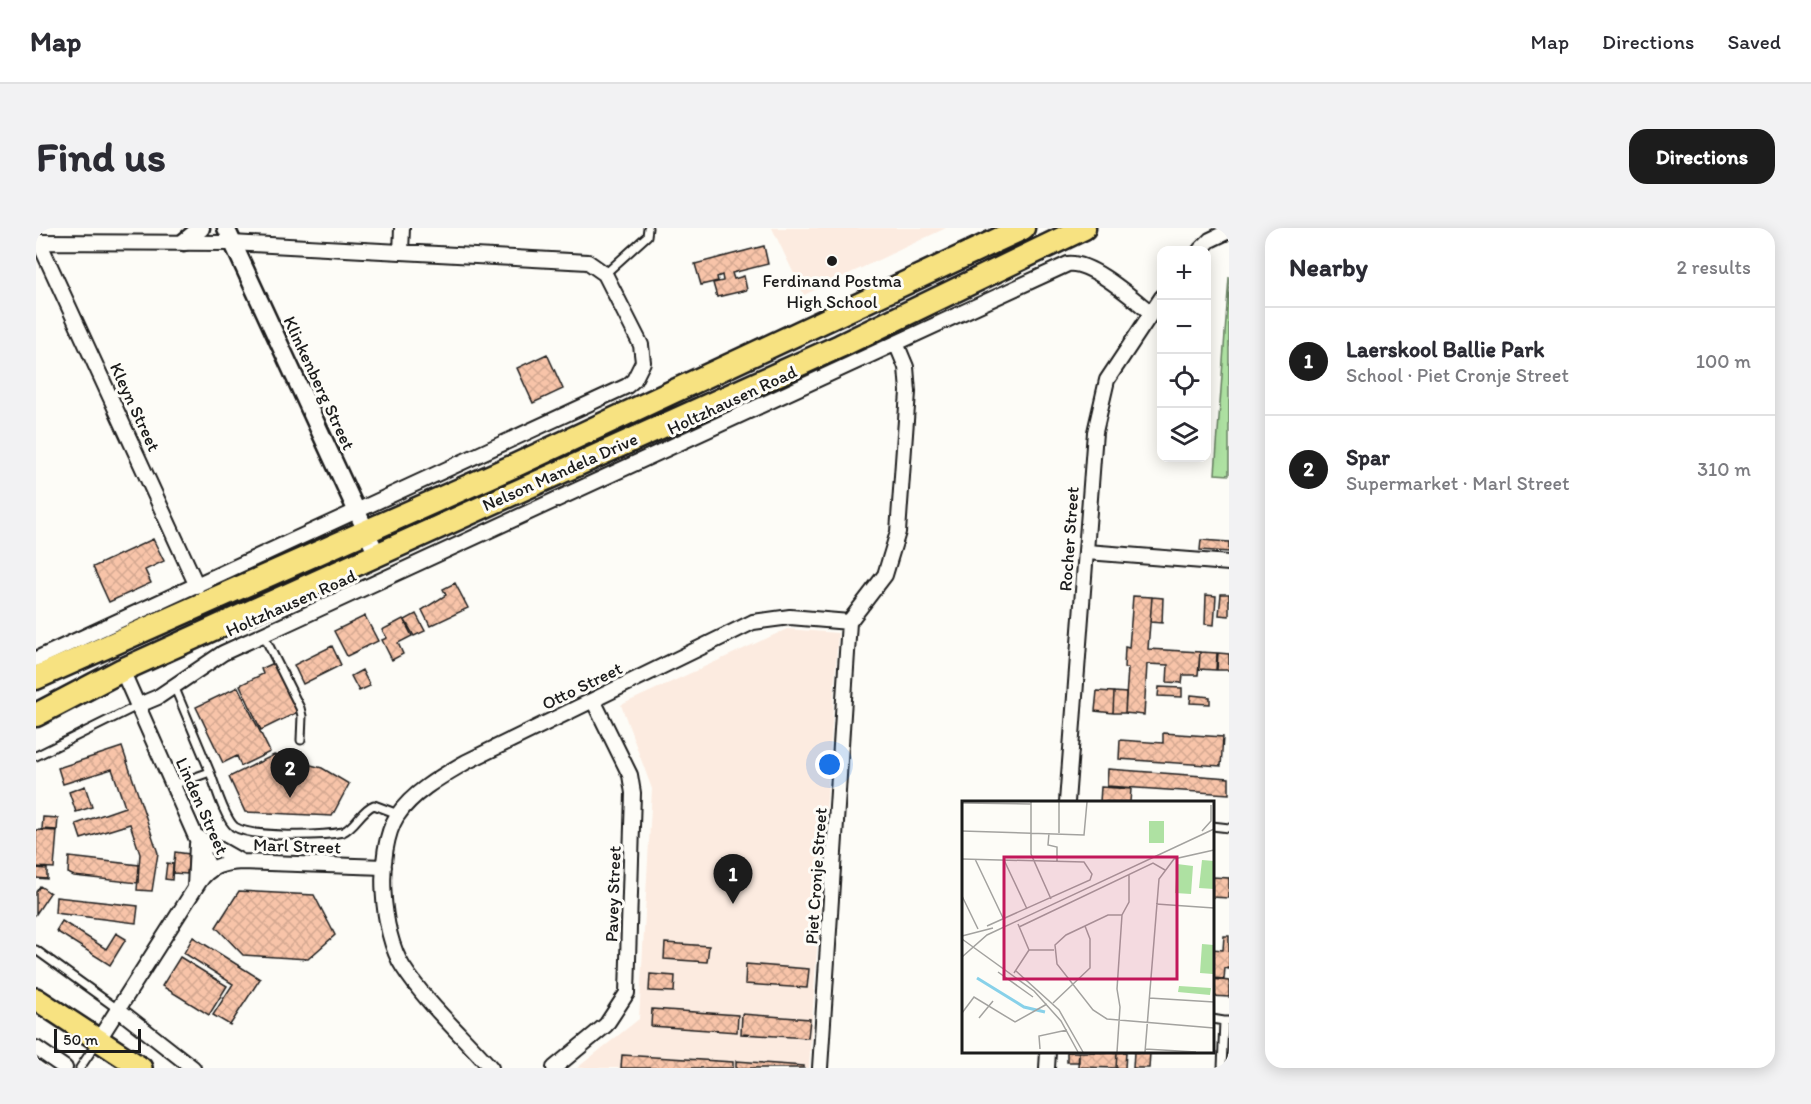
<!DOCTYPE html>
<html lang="en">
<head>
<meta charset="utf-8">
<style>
  :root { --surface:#fff; --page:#f2f2f3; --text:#2b2b33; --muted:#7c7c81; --line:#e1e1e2; --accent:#1c1c1c }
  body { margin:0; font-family:Itim,sans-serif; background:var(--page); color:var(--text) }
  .controls { position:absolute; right:18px; top:18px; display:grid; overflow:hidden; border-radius:12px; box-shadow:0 3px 15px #0003 }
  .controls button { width:54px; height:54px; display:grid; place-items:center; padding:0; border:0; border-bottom:2px solid var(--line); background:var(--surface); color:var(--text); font:30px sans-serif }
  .scale { position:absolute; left:18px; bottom:15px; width:87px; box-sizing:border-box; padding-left:6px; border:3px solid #1c1c1c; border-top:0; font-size:16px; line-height:21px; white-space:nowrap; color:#1c1c1c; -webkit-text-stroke:4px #fdfcf7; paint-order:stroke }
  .you { position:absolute; left:794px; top:537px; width:21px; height:21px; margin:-15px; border:4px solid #fff; border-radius:50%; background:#1a73e8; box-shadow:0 0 0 9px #1a73e833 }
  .badge { display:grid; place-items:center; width:39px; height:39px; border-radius:50%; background:var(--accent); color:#fff; font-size:20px; font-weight:700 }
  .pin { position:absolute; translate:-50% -50px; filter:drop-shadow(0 2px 3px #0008) }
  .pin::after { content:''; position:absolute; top:32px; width:21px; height:18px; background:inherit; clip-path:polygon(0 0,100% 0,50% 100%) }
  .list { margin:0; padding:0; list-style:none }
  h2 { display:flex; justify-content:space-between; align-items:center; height:78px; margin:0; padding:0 24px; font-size:26px }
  h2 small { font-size:20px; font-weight:400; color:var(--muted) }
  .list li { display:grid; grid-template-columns:39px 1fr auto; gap:18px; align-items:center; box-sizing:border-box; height:108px; padding:0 24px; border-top:2px solid var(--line) }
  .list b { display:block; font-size:22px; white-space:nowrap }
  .list p { margin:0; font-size:20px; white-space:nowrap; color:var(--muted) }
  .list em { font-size:20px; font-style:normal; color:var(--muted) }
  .icon { flex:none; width:33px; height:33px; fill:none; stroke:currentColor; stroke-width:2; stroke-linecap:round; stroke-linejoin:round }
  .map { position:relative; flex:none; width:1193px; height:840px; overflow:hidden; border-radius:18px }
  header { display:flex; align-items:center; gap:36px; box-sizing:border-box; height:84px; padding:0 30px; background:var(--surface); border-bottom:2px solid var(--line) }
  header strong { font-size:28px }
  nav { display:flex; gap:33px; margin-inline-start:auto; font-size:21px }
  .intro { display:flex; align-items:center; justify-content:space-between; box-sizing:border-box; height:144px; padding:0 36px }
  h1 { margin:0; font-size:42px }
  .button { padding:15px 27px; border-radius:18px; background:var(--accent); color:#fff; font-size:21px; font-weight:700 }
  main { display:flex; gap:36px; padding:0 36px }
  aside { flex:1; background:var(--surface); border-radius:18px; box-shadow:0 3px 15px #0003 }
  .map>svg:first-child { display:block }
</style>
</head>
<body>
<header>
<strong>Map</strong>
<nav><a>Map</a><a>Directions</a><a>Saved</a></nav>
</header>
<div class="intro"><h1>Find us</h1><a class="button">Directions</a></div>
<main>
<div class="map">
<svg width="1193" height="840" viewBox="0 0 1193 840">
  <defs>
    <pattern id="building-cross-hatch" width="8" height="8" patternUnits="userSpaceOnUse" patternTransform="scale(1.5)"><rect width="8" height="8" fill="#f8c4a9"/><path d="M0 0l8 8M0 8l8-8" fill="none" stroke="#d4a891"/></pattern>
  </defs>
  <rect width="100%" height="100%" fill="#fdfcf7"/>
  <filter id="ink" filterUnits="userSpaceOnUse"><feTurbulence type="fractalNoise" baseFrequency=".0167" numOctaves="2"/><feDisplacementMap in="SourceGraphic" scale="12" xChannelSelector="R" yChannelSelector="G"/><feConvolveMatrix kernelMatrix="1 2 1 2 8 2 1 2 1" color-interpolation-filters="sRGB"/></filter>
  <g filter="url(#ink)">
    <path fill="#fcebe0" d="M736,0H910L768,67Z
      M751,401L802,405L773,840H541L603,791L616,561L585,477Z"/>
    <path fill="#aee1a2" stroke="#657e5f" stroke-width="1.5" d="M1193,49V247L1179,246Z"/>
    <path fill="url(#building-cross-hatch)" stroke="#1c1c1c" stroke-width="1.5" d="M728,18L732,36L696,45L698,51L708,48L711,62L681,69L677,55L687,53L686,47L681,49L682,53L665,57L659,36Z
      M511,126L527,161L497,175L481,140Z
      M117,311L128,333L109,342L115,355L73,374L57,339Z
      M1165,312L1193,314V324L1164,322Z
      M419,355L432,380L394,398L386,382L410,367L407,361Z
      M1185,366H1193V388L1183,387Z
      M1170,367L1180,368L1178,397L1169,396Z
      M1097,368L1116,369L1112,421L1164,424L1162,447H1147L1146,455L1131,454L1132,437L1111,436L1108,487L1089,485L1092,440H1088L1089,419L1093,420Z
      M1116,369L1127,370L1126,395L1114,394Z
      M380,386L389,403L378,408L369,392Z
      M329,388L342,413L311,428L298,403Z
      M367,391L376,408L362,415L367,426L356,432L346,412L351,410L346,402Z
      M296,418L305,437L267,456L258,437Z
      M1164,424L1181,425L1180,442L1163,441Z
      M1182,425L1193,426V442H1181Z
      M240,434L264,483L225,502L204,457L227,446L225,441Z
      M326,442L334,458L323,463L315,448Z
      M202,459L234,524L205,538L201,528L187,535L160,479Z
      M1123,459L1146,460V469L1122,468Z
      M1061,463L1078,464L1077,485L1059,483Z
      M1078,464L1090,465L1089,485H1077Z
      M1155,467L1174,469V476L1154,475Z
      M1127,505L1187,509L1185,538L1083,531L1084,512L1127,515Z
      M86,519L122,625L116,663L101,662L104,626L94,596L45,611L40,596L89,579L76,541L27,556L22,540Z
      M238,527L286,540L313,556L296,588L209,584L193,549Z
      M1072,541L1193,550V566L1071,558Z
      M49,558L56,579L40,584L33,564Z
      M1065,559L1095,561L1094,574H1064Z
      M7,589L22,590L21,602L6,601Z
      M0,602L21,603L18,640L0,639Z
      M139,624L153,626L151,646L137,645Z
      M33,629L103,637L102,655L38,648L32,645Z
      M131,635L137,636L136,652L129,651Z
      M0,640L11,641V651L0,650Z
      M1176,649L1193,650V670L1176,669Z
      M4,658L14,665L0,686V664Z
      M203,663L278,667L299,707L272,731L207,727L180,699Z
      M20,669L102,678L100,695L19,685Z
      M26,693L70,721L80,705L90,711L74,737L20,703Z
      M1188,708H1193V741L1189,740L1188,751L1176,750V721L1187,722Z
      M157,709L224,751L194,797L177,787L197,756L148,725Z
      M629,715L673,718L671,734L628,731Z
      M144,729L191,758L173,787L126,758Z
      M710,736L773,741L771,760L709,756Z
      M614,746L639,748L638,764L613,763Z
      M1176,751L1193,753V769L1176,768Z
      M616,781L702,787L701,804L615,798Z
      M706,786L774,791L772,810L705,806Z
      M1031,824H1043V834H1031Z
      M1043,824H1081L1080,840L1042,839Z
      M1081,824H1090L1089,840H1080Z
      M1098,824H1114L1113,840H1097Z
      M586,827L697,834V840H585Z
      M700,833L768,838V840H700Z"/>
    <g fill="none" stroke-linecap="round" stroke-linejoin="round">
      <g stroke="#1c1c1c" stroke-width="11">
        <path id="service" d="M569,46L611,8L612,0
          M227,406L264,480L266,488L265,512
          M0,528L103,477
          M174,544C179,557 189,592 199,599C216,610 287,608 307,604C320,598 325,582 338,577L362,586
          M137,557L174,544L138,458
          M1176,598L1193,600
          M0,722L83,782
          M1176,791L1188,793
          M44,840L62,813
          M1186,840L1188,793H1193"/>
      </g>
      <g stroke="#1c1c1c" stroke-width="18">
        <path id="minor" d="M0,14L196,15L552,34L569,46L605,117L607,134L598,152L591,158L0,431
          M3,14L161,358
          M1164,22L1174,12L1193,3
          M365,24L366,0
          M1051,324L1193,335
          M86,442L174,641
          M103,477L122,469L187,425L1032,36C1055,33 1096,70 1114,84
          M1031,574L1059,204L1071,152L1126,69
          M160,608L204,633
          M159,659L161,616
          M83,782L157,840
          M63,811L163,654C174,638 187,635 206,634L348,639
          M0,820L29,840
          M455,840C427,808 390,775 367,739C345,705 339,623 361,588C377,564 406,548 430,534L717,394L754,389L813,394
          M518,840L570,797L591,765L597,565L594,547L557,472
          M784,840L813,394L849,347L862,304L872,164L870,139L860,115
          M1011,840L1012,824"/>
      </g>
      <g stroke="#1c1c1c" stroke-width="21">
        <path id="tertiary" d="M190,0L341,327
          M148,14L165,0"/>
      </g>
      <g stroke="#1c1c1c" stroke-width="26">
        <path id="primary" d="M0,771L105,840"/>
      </g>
      <g stroke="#1c1c1c" stroke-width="27">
        <path id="trunk" d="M0,450L480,237L987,0
          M0,487L86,442L804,118L1048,0"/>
      </g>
      <use href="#service" stroke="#fdfcf7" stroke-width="7"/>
      <use href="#minor" stroke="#fdfcf7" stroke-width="14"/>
      <use href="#tertiary" stroke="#fdfcf7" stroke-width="16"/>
      <use href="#primary" stroke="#f7e281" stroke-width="21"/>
      <use href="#trunk" stroke="#f7e281" stroke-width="22"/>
    </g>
  </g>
  <circle fill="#1c1c1c" stroke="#fdfcf7" stroke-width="2" cx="796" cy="33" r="6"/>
  <g text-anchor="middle" stroke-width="6" stroke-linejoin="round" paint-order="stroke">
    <g font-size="18" fill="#1c1c1c" stroke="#fdfcf7">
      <text x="796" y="59">Ferdinand Postma<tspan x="796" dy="21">High School</tspan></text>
    </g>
    <g font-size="18" fill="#1c1c1c" stroke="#fdfcf7">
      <text transform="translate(283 155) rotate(65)" y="6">Klinkenberg Street</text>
      <text transform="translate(696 172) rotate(-25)" y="6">Holtzhausen Road</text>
      <text transform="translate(99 179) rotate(65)" y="6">Kleyn Street</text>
      <text transform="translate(524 244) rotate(-24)" y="6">Nelson Mandela Drive</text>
      <text transform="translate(1033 311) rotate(-86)" y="6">Rocher Street</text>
      <text transform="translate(255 375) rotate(-24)" y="6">Holtzhausen Road</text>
      <text transform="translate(546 458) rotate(-26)" y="6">Otto Street</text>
      <text transform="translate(166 578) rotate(66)" y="6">Linden Street</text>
      <text transform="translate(261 618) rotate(2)" y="6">Marl Street</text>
      <text transform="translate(780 648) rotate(-86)" y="6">Piet Cronje Street</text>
      <text transform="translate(577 666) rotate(-88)" y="6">Pavey Street</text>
    </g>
  </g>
  <g transform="translate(926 573)">
    <rect width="252" height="252" fill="#fdfcf7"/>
    <path d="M187,20H202V42H187ZM240,59L252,60V88L237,87ZM215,63L231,65L229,93L213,92ZM240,143L252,144L251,173L238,172ZM217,185L249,187L248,194L216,191Z" fill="#aee1a2"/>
    <path fill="none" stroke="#88d1e9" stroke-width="3" d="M15,177L62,206L83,211"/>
    <path fill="none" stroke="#a3a29f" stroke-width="1.5" d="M69,1V53L89,98M0,2L69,3M0,30L122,34L125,1M240,30L249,20V4M87,32L86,44L95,46V60M97,32V1M0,58L122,61L130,73L128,79L25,125M13,58L42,119M42,59L65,108M0,95L16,128M194,103L252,107M160,114H146L104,134L93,144L95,163L131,209L145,218L252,227M56,123L67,149M57,126L191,62L203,69M0,135L31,127M0,138L72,190L99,220L116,251M67,149H92M0,156L25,134L252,28M54,170L97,209L121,251M36,171L71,196M52,172L67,149M187,197L252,201M91,202L128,167V138L123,125M0,212L12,196L53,221L85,203M17,217L31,200M78,248L77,235L105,229M183,248L234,251M155,251L158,206L155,188L160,114L167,101V73M183,251L197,78L212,58L252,49"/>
    <path fill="#c2185b" fill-opacity="0.15" stroke="#c2185b" stroke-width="3" d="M42,56H215V178H42Z"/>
    <rect width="252" height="252" fill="none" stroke="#1c1c1c" stroke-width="3"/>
  </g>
</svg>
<div class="controls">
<button>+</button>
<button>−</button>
<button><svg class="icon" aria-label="locate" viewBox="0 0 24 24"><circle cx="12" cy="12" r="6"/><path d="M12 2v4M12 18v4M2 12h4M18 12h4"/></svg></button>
<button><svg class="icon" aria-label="layers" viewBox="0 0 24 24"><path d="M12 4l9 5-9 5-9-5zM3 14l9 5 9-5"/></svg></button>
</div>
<div class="scale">50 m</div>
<div class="you"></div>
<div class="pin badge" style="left:697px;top:676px">1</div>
<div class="pin badge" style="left:254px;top:570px">2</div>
</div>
<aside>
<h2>Nearby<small>2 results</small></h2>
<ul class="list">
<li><span class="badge">1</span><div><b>Laerskool Ballie Park</b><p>School · Piet Cronje Street</p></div><em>100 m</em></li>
<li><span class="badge">2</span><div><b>Spar</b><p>Supermarket · Marl Street</p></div><em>310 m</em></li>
</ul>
</aside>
</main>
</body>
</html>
